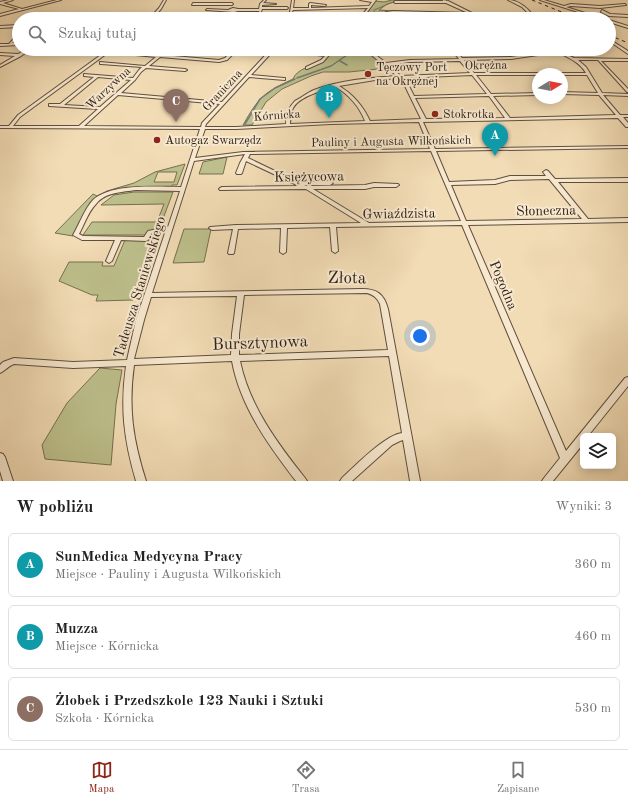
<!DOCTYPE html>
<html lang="pl">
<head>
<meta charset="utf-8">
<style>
  :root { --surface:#fff; --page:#f6f6f6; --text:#222; --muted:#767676; --line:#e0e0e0; --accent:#8f2418 }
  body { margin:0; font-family:"Old Standard TT",serif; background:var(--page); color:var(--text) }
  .controls { position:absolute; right:12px; bottom:12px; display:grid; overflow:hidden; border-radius:6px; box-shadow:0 2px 10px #0003 }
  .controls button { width:36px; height:36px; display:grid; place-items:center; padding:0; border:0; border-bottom:1px solid var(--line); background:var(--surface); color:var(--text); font:20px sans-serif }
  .compass { position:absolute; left:532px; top:68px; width:36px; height:36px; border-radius:50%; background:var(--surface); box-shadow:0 2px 10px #0003; rotate:80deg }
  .you { position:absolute; left:420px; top:336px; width:14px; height:14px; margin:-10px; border:3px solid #fff; border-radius:50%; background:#1a73e8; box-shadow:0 0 0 6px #1a73e833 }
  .badge { display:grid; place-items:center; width:26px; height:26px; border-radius:50%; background:var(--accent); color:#fff; font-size:13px; font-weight:700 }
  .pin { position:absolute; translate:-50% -33px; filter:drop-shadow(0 1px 2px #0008) }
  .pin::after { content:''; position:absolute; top:21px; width:14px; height:12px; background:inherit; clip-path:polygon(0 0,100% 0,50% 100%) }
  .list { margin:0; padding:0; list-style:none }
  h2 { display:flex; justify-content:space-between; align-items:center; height:52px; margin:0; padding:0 16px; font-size:17px }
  h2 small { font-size:13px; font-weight:400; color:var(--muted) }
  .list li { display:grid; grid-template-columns:26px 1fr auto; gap:12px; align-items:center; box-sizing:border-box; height:64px; margin:0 8px 8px; padding:0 8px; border:1px solid var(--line); border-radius:6px }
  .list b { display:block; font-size:15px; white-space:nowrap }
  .list p { margin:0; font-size:13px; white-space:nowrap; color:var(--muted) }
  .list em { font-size:13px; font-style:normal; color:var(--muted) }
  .icon { flex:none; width:22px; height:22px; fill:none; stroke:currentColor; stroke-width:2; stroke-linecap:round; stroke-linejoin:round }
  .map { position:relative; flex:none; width:628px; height:481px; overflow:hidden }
  .search { position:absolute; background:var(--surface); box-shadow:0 2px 10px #0003; left:12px; right:12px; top:12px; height:44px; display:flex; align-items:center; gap:10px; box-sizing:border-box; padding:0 14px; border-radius:22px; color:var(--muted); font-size:15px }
  .sheet { height:268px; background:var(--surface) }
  nav { display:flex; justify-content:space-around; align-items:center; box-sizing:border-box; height:56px; border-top:1px solid var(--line); background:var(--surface); font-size:11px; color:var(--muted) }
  nav a { display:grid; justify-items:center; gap:2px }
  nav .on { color:var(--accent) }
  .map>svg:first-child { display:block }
</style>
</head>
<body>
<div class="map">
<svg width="628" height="481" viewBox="0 0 628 481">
  <rect width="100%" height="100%" fill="#f2dcb5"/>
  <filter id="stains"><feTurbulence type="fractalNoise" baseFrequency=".005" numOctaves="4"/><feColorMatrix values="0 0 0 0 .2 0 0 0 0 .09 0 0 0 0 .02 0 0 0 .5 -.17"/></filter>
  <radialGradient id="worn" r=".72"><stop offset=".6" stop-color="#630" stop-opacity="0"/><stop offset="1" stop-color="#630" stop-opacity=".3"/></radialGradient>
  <path fill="#bdc08c" stroke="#767050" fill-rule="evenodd" d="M392,0H402L387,4L379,10L392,11L387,12L384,19H363L375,1L384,2Z
    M339,49H365L388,68L349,72H323L311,76L282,89L266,102L252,125H243C259,97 263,93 293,79C297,69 310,67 318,62C321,60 324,56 327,53H332Z
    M227,157L223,174H199L203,162Z
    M185,164L177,185H172L171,188C144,188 110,185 90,207C83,214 78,227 73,236L55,233L93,194L97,196L107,191L134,183L155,172ZM158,172H177L174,182H154Z
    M134,192H173L157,235H83L92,222H157L164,204L101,205L114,195Z
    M184,229H211L204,262L173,263Z
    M154,239L133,300L96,301L98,295H92L59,281L69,262H103L102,266H114L125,240Z
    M100,368L122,370L116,404L111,465L45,459L42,445L67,403Z"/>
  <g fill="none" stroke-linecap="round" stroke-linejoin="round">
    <path stroke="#747b78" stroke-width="1" d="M395,1L399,0
      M374,10L393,2
      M374,11L378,17L377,19
      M348,54L353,51"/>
    <path stroke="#747b78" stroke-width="1.5" d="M340,61L347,65
      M297,78L331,66L350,53
      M245,124L260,99L275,88L295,79"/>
    <g stroke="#5f4f3d" stroke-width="2">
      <path id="minor" d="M9,0H13L3,3L22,9L57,0H61L0,16V14L19,9L0,4V2Z
        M164,0H166L161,9L152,19H149L159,8Z
        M264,0H266L263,3L276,4L262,5V7H287L288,8L287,9H262L261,12L260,13L259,11H238L234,12L206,10L207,9L228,10L233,8L238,9H259L260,4Z
        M292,0H294L293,8H309V4L310,3L326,5L325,6L311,5V8L369,6L372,2L360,0H376L362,19H360L362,16L289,17L290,15L363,14L368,8L293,10L292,12L291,13L290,12Z
        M443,0L448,1L472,13L529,14L522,7L508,0C518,0 526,7 532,14L555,15L559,19H556C551,14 541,16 534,16L535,17L534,18L531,15L476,14L485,19H482L471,14L393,13L388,14L386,19H384L386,12L393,11L468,13L446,3H395L394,2L395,1H443Z
        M540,0H544L564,6L571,4L600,6L625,4L626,5L600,8L571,6L566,7L604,19H600Z
        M193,3H232L233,4L232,5H192Z
        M602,10L610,14L628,15V17L609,16L601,12Z
        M184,15H218L219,16L218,17H183Z
        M235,15H259L260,16L259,17H234Z
        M609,20L628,26V28L609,22Z
        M19,25V27L0,28V26Z
        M18,34H19V37L12,43H19V45L0,46V44H9Z
        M609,39L628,51V54L609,41Z
        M27,49H31L21,56L0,67V65L15,56L0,55V53L18,54Z
        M109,49H113L20,117L13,126H79L98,109L49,106V104H60L94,77L84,76V74L133,78L139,70L142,67L101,64H100V62L145,66L156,57L115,53V51H116L159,55L166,49H170L162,55L219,60L225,58L234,49H238L227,60L219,62L160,57L149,66L185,69L187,70L185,71L146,68L141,72L135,80L121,93L222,102L271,49H282L327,54L329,55L323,62L307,69H306V67L321,60L325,56L274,50L251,75L284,78H285V80L249,77L206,124L205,127H236L286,124C286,115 288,108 295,101C301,98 307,93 314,90C340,80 369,78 397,76L369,53L368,50L370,49H378L372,51V52L386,63L410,60L459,59L451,49H455L462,58L511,57L568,49V51L561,52L574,58L628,59V61H601L628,89V92H627L598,60H578L586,67L602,93L628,94V96L603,95L620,115H628V117H623L628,123V127H626L618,118L423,122L435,149L628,146V148L436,151L449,182L495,180L510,176H546L543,172L546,170L548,171L555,179L628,178V182H558L588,219L628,218V222L468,225L566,451L625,378L628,377V386L588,436H583V444L553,481H542L544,478L560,458L462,225L336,227L338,251L335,253L332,251L330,227L287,228L286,252L283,254L280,252L281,228L238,229L234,253L233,254H229L228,253L233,229L212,230L209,228L210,227L236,225L361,223L306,189L220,190L219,189L220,188L222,187L299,186L246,161L242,173L241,174H237L236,173L240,163L245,154L194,161L152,293L362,289C377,289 384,294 388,309L420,481H410L403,440L400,441L392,445L352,481H340L342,478C355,466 385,435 402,433L389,356L240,361C249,405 277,443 305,478L307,481H296C269,446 240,406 232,361L134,365C128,408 133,440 146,481H136C124,440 120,408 126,366L73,368L14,364C8,366 5,371 0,373V365L3,362L14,358L73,362L127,360L136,320L166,230L152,233L148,240L146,241L121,240L112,261L109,263L106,261L115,240H82L73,235C79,225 85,208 93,200C112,183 156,187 181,187L200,129L0,128V126H9L18,115ZM558,52C568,58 580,62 586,73H562L560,74H562V75H587L598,93L562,92V94L599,95L616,115L510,118L493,96L538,95V93L491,94L476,75H538V74H540L539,73H474L464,60L511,59ZM460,61L470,73L401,76L388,65L410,62ZM472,75L487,94L414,96L408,84L402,78ZM98,77L131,80L100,107L64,105ZM399,78L404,84L421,119L370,121C363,106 353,94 339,86L375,80ZM336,87C349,95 359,106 365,121L290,124C290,118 291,113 293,108C300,96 323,90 336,87ZM118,95L220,104L202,123L201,127L84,126ZM489,96L505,118L426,119L415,98ZM419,122L430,149L243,152L195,158L205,129H236L331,124ZM431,151L461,221L369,223L313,189H365L374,187H396L399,185L398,184L374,183L365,185L307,186L304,185H330L333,183L330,181L298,182L248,158L250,154ZM549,179L582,219L466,221L451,185L495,184L510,180ZM136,190L180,191L168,227L148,231L144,237L83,236L79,234C84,225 88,212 96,204C105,192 123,192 136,190ZM367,293C374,295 377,298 380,304L388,350L239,355V334L244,295ZM237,296L232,334L231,355L134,359L144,320L151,297Z
        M0,453L3,454L5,457L13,481H3L0,471Z"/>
    </g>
    <use href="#minor" fill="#f7e8cf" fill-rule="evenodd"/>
    <path stroke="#2e2015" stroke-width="1" stroke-dasharray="3.5 3.5" stroke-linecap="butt" d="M532,0L579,19
      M609,35L628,43"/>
  </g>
  <g fill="#8f2418" stroke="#f7e8cf" stroke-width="1.5">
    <circle cx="368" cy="74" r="4"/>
    <circle cx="435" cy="114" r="4"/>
    <circle cx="157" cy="140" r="4"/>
  </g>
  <g text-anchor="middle" stroke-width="4" stroke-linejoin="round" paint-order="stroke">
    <g font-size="12" fill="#2e2015" stroke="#f7e8cf">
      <text transform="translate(486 65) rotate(-1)" y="4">Okrężna</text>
      <text transform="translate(108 88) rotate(-43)" y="4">Warzywna</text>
      <text transform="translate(222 90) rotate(-47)" y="4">Graniczna</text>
      <text transform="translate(277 115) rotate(-4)" y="4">Kórnicka</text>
      <text transform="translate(391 141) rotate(-1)" y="4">Pauliny i Augusta Wilkońskich</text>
    </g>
    <g font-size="12" fill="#2e2015" stroke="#f7e8cf" text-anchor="start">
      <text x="376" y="71">Tęczowy Port<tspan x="376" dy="14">na Okrężnej</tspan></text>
      <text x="443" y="118">Stokrotka</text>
      <text x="165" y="144">Autogaz Swarzędz</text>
    </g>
    <g font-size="14" fill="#2e2015" stroke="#f7e8cf">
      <text transform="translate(309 176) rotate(-1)" y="5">Księżycowa</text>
      <text transform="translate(546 210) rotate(-1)" y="5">Słoneczna</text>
      <text transform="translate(399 213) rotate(-1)" y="5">Gwiaździsta</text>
      <text transform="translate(504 285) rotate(67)" y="5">Pogodna</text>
      <text transform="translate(139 287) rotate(-73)" y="5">Tadeusza Staniewskiego</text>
    </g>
    <g font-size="17" fill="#2e2015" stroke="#f7e8cf">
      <text transform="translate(347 277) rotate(1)" y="6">Złota</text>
      <text transform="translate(260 342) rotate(-2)" y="6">Bursztynowa</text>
    </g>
  </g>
  <rect width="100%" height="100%" filter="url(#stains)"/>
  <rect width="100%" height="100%" fill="url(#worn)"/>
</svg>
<div class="controls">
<button><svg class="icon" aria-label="layers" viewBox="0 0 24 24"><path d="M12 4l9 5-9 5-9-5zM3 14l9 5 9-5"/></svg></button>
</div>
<svg class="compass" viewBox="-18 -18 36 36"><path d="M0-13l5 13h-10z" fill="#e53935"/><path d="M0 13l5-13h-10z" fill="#767676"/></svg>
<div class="you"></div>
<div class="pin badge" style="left:495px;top:156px;background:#0f9aa8">A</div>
<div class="pin badge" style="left:329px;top:118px;background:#0f9aa8">B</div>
<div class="pin badge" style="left:176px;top:122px;background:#8d6e63">C</div>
<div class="search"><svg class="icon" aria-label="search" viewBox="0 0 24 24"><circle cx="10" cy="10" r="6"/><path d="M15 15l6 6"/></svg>Szukaj tutaj</div>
</div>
<section class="sheet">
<h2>W pobliżu<small>Wyniki: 3</small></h2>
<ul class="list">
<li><span class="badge" style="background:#0f9aa8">A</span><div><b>SunMedica Medycyna Pracy</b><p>Miejsce · Pauliny i Augusta Wilkońskich</p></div><em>360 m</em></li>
<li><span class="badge" style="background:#0f9aa8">B</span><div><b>Muzza</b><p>Miejsce · Kórnicka</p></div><em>460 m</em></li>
<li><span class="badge" style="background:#8d6e63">C</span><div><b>Żłobek i Przedszkole 123 Nauki i Sztuki</b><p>Szkoła · Kórnicka</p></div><em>530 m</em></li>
</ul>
</section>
<nav>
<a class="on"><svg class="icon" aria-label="map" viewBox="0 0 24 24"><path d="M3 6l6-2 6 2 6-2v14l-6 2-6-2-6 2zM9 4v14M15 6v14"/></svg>Mapa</a>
<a><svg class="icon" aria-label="directions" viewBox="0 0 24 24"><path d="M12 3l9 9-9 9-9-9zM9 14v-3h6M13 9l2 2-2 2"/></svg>Trasa</a>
<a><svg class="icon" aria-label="saved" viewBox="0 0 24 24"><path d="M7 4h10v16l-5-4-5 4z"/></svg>Zapisane</a>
</nav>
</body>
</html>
